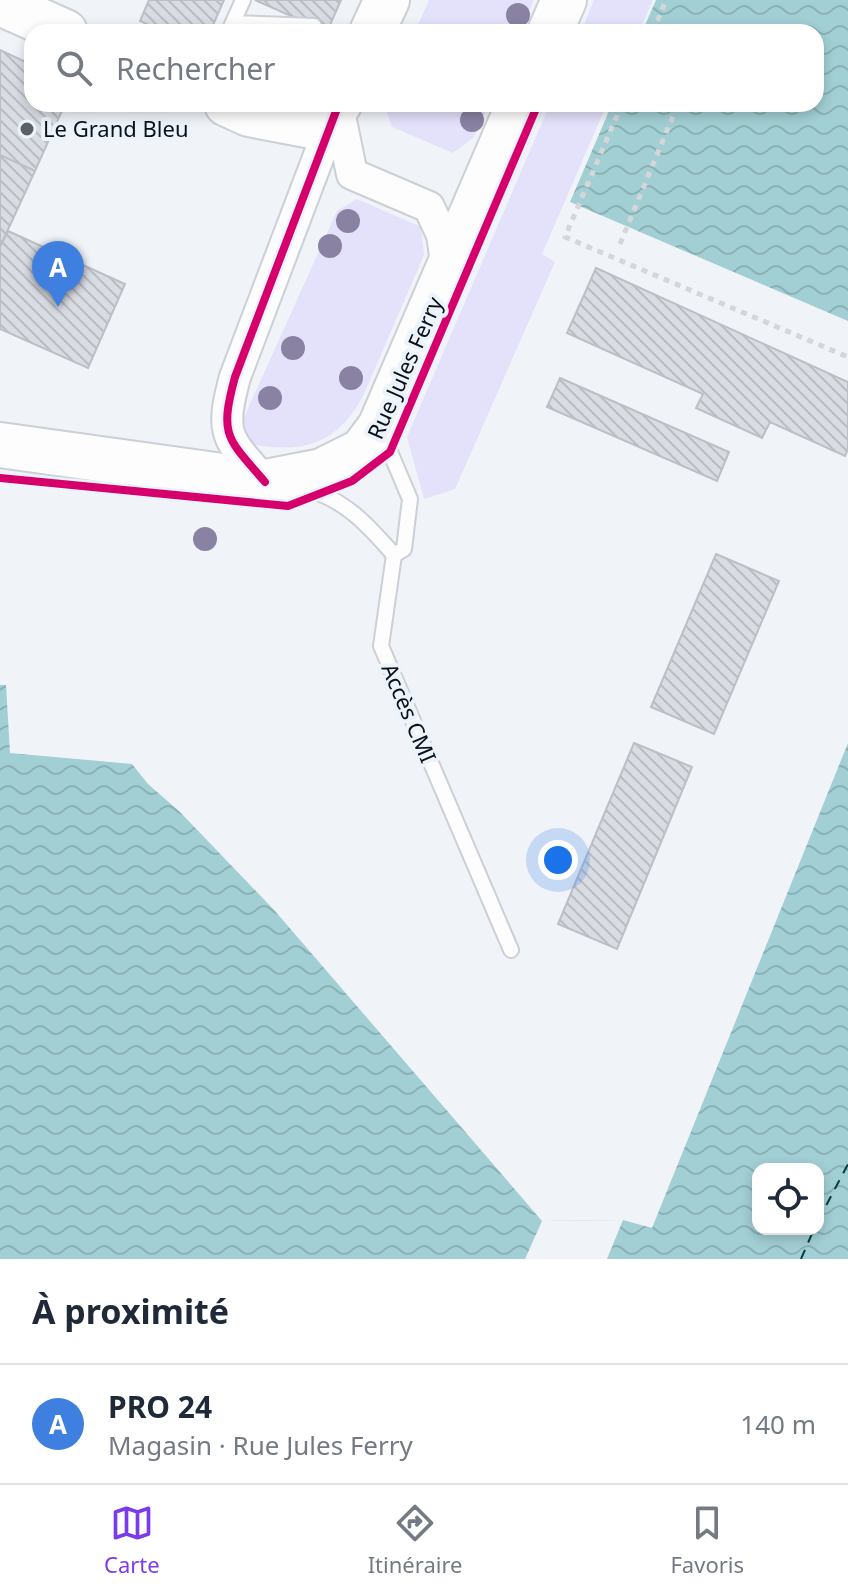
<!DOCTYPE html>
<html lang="fr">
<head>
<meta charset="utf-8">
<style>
  :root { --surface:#fff; --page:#f6f6f7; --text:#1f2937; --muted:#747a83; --line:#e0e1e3; --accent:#7c3aed }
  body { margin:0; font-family:"Noto Sans",sans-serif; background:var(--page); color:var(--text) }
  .controls { position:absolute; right:24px; bottom:24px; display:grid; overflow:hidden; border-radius:16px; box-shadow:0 4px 12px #0003 }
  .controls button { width:72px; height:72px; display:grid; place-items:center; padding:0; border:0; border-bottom:2px solid var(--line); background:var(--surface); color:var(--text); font:40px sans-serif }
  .you { position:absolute; left:558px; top:860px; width:28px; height:28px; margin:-20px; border:6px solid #fff; border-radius:50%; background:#1a73e8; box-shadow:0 0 0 12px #1a73e833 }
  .badge { display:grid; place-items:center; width:52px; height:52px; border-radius:50%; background:var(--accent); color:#fff; font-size:26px; font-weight:700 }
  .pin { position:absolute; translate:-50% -66px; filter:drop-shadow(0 2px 4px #0008) }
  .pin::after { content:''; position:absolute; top:42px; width:28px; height:24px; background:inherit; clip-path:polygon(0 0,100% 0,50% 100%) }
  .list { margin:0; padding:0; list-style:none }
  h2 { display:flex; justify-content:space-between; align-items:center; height:104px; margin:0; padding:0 32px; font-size:34px }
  h2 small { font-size:26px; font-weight:400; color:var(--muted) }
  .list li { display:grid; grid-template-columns:52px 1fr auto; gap:24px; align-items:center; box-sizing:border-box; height:120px; padding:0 32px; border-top:2px solid var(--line) }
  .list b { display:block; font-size:30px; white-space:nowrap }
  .list p { margin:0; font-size:26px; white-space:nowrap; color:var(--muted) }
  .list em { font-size:26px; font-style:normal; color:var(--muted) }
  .icon { flex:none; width:44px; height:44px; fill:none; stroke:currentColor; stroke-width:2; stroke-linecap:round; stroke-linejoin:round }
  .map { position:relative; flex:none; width:848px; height:1259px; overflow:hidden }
  .search { position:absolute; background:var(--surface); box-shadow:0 4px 12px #0003; left:24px; right:24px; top:24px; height:88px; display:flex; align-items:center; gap:20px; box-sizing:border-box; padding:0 28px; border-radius:24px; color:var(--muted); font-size:30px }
  .sheet { height:224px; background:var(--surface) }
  nav { display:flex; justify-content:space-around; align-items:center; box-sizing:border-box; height:112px; border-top:2px solid var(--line); background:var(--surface); font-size:22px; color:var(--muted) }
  nav a { display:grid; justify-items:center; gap:4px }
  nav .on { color:var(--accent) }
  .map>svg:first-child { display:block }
</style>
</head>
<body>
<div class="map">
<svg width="848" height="1259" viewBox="0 0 848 1259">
  <defs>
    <pattern id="water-waves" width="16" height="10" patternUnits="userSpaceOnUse" patternTransform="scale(2)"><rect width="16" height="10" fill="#a2cfd4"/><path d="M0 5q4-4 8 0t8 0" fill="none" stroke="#8ab1b5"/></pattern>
    <pattern id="building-back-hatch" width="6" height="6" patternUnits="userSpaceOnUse" patternTransform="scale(2)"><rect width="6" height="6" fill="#d9dce3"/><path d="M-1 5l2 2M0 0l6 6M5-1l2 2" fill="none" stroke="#b9bcc2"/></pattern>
  </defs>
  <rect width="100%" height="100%" fill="#f0f3f8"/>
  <path fill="#e4e1fb" d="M429,0H534L520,32H415Z
    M594,0H653L639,32H581Z
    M384,104H489L474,137L453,153L392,127Z
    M550,104H607L542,254L555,262L455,489L424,499L407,437Z
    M357,199L421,227L424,255L364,394C338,445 301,455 247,443L241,424L337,211Z"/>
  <path fill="url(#water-waves)" fill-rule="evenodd" d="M656,0H848V321L570,202L612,104H816V32H642Z
    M0,685H6L10,753L132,764L148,784L180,812L275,911L542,1221L623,1220L652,1228L848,743V1259H0ZM758,1169H818V1229H758Z"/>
  <path fill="#f0f3f8" d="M623,1220L607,1259H525L542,1221Z"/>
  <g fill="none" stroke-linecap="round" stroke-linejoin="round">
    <path stroke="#003f43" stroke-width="2" stroke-dasharray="10 8" stroke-linecap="butt" d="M818,1221L848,1164
      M801,1259L814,1229"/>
  </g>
  <path fill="url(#building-back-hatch)" stroke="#bcbfc6" stroke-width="2" d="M149,0H224L210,32H165L140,21Z
    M255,0H341L327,32Z
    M0,50L32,65V104H65L35,171L0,155Z
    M0,155L35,171L0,247Z
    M8,231L125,284L88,368L0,329V247Z
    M596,268L848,382V449L845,456L770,422L762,438L696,408L703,394L567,333Z
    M560,378L729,452L717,481L547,407Z
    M716,554L779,581L714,734L651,707Z
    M634,743L692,767L617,949L558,924Z"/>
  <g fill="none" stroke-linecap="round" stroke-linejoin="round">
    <g stroke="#cbd0d6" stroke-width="18">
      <path id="service" d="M233,23L314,26
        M230,29L243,0
        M382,433L410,499L404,549L394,555L381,646L511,950
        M303,489C342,496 369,526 394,555"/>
    </g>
    <g stroke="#cbd0d6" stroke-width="34">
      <path id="minor" d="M338,106L352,174L429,207L442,235L447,269
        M265,482C227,438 219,436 235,377L337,108"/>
    </g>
    <g stroke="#cbd0d6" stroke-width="48">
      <path id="primary" d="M0,3L65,32
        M372,32L387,0
        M550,32L564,0
        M227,104L249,114L311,126L339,104
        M0,445L265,482L322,471L362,451L380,427L519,104"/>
    </g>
    <path stroke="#d5d6d8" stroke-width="5" stroke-dasharray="6 6" stroke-linecap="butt" d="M653,32L666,0
      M622,104L565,237L848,357
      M620,244L678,104"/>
    <use href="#service" stroke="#fdfdfe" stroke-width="14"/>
    <use href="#minor" stroke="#fdfdfe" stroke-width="30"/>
    <use href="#primary" stroke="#fdfdfe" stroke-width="44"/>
    <g stroke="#ecf3fb" stroke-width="13">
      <path id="cycleway" d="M0,478L288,506L352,481L390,452L538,104
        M265,482C227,438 219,436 235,377L338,106"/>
    </g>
    <use href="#cycleway" stroke="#d6006c" stroke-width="8"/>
  </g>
  <g fill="#8982a2">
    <circle cx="518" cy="15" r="12"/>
    <circle cx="472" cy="120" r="12"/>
    <circle cx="348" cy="221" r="12"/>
    <circle cx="330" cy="246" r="12"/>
    <circle cx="293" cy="348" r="12"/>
    <circle cx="351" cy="378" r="12"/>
    <circle cx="270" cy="398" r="12"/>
    <circle cx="205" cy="539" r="12"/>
  </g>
  <circle fill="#5b6066" stroke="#ecf3fb" stroke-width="3" cx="27" cy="129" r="8"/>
  <g text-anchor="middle" stroke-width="8" stroke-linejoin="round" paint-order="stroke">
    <g font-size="22" fill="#0b1118" stroke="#ecf3fb" text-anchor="start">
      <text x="43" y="137">Le Grand Bleu</text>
    </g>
    <g font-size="22" fill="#0b1118" stroke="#ecf3fb">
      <text transform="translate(405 368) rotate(-66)" y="8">Rue Jules Ferry</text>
      <text transform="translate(409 713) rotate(67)" y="8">Accès CMI</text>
    </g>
  </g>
</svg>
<div class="controls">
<button><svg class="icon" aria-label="locate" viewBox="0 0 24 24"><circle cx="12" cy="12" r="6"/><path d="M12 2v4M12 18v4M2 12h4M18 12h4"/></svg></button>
</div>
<div class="you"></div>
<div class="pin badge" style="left:58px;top:307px;background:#3f7fe0">A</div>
<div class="search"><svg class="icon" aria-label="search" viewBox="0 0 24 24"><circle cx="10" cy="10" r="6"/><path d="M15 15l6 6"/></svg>Rechercher</div>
</div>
<section class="sheet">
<h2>À proximité<small></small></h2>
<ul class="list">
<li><span class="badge" style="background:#3f7fe0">A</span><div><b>PRO 24</b><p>Magasin · Rue Jules Ferry</p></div><em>140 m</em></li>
</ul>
</section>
<nav>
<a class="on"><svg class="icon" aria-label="map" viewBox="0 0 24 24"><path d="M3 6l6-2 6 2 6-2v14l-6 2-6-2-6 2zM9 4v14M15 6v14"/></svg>Carte</a>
<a><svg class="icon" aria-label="directions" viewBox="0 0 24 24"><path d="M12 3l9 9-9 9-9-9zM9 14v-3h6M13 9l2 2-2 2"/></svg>Itinéraire</a>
<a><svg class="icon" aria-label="saved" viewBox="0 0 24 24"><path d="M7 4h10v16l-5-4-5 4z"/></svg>Favoris</a>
</nav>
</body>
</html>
